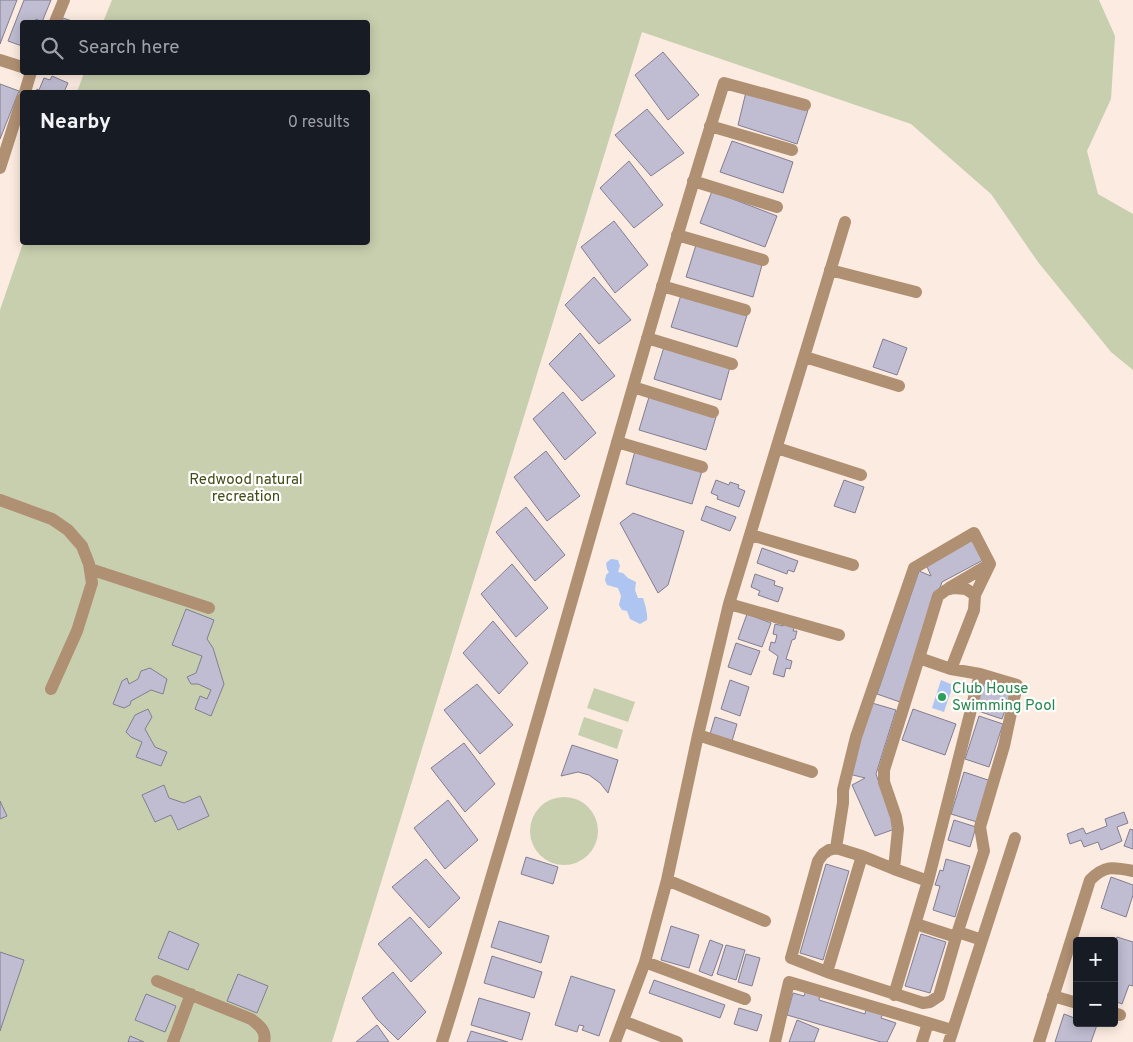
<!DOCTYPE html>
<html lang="en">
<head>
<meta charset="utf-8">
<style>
  :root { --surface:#171b24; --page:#20242c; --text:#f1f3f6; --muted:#9ea1a6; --line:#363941 }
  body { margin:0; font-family:Overpass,sans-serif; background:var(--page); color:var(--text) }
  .controls { position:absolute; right:15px; bottom:15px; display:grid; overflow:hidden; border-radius:5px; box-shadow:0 2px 12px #0003 }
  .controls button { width:45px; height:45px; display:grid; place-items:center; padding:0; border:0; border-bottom:1px solid var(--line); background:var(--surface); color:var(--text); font:25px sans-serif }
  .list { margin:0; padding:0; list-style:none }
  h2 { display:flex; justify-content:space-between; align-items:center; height:65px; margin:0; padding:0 20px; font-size:21px }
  h2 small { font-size:16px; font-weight:400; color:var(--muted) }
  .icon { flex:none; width:28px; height:28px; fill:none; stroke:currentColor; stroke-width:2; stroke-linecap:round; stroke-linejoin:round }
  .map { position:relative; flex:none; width:1133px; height:1042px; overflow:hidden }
  .search { position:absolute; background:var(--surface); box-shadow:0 2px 12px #0003; left:20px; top:20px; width:350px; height:55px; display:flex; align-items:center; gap:12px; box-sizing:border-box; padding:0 18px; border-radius:5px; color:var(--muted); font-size:19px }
  .panel { position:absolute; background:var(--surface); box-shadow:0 2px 12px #0003; left:20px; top:90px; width:350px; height:155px; border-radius:5px }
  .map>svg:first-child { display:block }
</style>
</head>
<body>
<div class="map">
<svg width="1133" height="1042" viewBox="0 0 1133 1042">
  <rect width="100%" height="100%" fill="#fcebe0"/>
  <path fill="#c7cfae" d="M112,0H1099L1115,36L1111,99L1087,151L1098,194L1133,214V370L1111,352L1038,262L991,194L911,124L642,32L332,1042H0V310L23,243L368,242V92H77L84,73L368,72V22H103Z
    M594,688L635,702L628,722L587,708Z
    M584,717L623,730L617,749L578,735Z
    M530 831a34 34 0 1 1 68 0a34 34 0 1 1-68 0Z"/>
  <path fill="#adc5f0" d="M611,559L618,560L620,566L618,572L623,573L628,578L636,582L635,590L638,598H643C645,604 648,614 647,620L640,624L630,619L627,611L622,610L619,605L621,596L618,588L607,585L605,580L606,575L609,572L607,569L606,563Z
    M941,680L953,685L944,712L932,708Z"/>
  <path fill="#c0bcd1" stroke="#827e91" d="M0,0H17L0,44Z
    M24,0H51L42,22L36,19L35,22H22V46L8,41Z
    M63,18L75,22H62Z
    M663,52L699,95L668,120L635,75Z
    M52,76L68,83L64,92H36L37,89L39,90L44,78L50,80Z
    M0,84L19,91L0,139Z
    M746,92L808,110L797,144L738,125Z
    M647,109L684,153L651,176L615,135Z
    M732,141L793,162L783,193L720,172Z
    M629,161L663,205L634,228L600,188Z
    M712,191L777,216L765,247L700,223Z
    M614,221L648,265L615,293L581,247Z
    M696,245L762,265L753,297L686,277Z
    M594,277L631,320L599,344L565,305Z
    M681,295L747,315L737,347L671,327Z
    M580,333L615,376L582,401L549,364Z
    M883,339L907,348L897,375L873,367Z
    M664,347L730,367L721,400L654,379Z
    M563,392L596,433L565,460L533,419Z
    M649,397L716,417L706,450L639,430Z
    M546,451L580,496L547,521L514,477Z
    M635,451L702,471L692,504L626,484Z
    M716,480L729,485L730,482L739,485L738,488L745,491L739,507L717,499L718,496L711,493Z
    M844,480L864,487L855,513L834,506Z
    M706,506L736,517L730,531L701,520Z
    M526,507L565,555L535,581L496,532Z
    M633,513L684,531L668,585L658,593L620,523Z
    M974,537L985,559L942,582L900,702L877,694L919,571L931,576L925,562Z
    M762,548L798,561L794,572L788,570L787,574L757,563Z
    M512,564L548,608L516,637L481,594Z
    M755,574L775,581L774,585L783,588L778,602L758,595L760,591L751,587Z
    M186,609L214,620L207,639L213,648L224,684L211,716L195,709L200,696L207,699L211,690L198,684H191L187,677L196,673L202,656L172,645Z
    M747,614L771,623L762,647L738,639Z
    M493,621L528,663L499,694L463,653Z
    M784,622L795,625L793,631H797L795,639L792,640L786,659L792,661L790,669L786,668L784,677L773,674L778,656L769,650L771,642L775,643L777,635L773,634L775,624L783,626Z
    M736,643L760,651L751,675L728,667Z
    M150,668L167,679L163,694L151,690L131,701L130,705L124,708L113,704L122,681L127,678L129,684L138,679L141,671Z
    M986,678L1013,686L1002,719L975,710Z
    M730,680L749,687L740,716L721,709Z
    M477,684L513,725L480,754L444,710Z
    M872,703L896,710L876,774L895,829L875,836L852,785L865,778L849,774Z
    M148,709L152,717L145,729L155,747L167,752L161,766L136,757L142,742L131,737L126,732L135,715Z
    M913,709L956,724L945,755L902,740Z
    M979,716L1003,724L989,767L965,759Z
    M715,717L737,724L732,741L710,734Z
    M464,743L495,784L465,812L431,768Z
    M572,745L618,760L608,793L600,783L589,775L578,772L561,776Z
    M964,772L991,781L977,822L951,814Z
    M164,785L169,798L184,803L200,796L209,816L178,830L171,815L155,822L142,795Z
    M448,800L478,840L445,869L414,828Z
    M0,801L7,816L0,819Z
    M1124,812L1128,823L1117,827L1122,841L1101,850L1098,842L1084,847L1081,840L1070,844L1067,834L1083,828L1086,834L1107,826L1105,819Z
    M954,820L976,827L970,847L948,840Z
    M1130,829L1133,830V849L1124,846Z
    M526,857L558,867L553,884L521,874Z
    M426,859L460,898L429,928L392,887Z
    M946,859L970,866L955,917L933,910L940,886L935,885L940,870L943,871Z
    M826,864L849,871L823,960L800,953Z
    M1111,877L1133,885V895L1126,917L1101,908Z
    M410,917L442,953L411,982L378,944Z
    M499,921L549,936L541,963L491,947Z
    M671,926L699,935L689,968L661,960Z
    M169,931L199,944L188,970L158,958Z
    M921,934L946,942L930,993L905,986Z
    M1117,937L1133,942V986L1129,985L1122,1004L1114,1001V944Z
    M710,940L723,945L712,976L699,971Z
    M726,945L745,950L736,980L717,974Z
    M0,952L24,960L0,1031Z
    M746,954L760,958L752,986L738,982Z
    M492,956L542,972L534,998L484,983Z
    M393,972L426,1012L398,1040L377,1019L362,998Z
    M238,974L268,986L257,1013L227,1001Z
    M571,976L615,990L599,1036L582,1030L584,1026L579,1025L577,1032L555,1025Z
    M654,980L725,1005L720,1018L649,993Z
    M806,990L820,994L819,1000L865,1014L866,1009L883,1014L881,1018L896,1023L887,1042H881L787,1015L793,993L804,996Z
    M146,994L176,1006L165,1032L135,1020Z
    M479,998L530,1013L522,1040L471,1025Z
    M739,1008L762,1015L757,1031L734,1024Z
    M1064,1014L1077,1019V1023H1091L1097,1025L1091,1042H1055Z
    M797,1020L819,1029L814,1042H789Z
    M377,1025L389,1042H356Z
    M471,1031L508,1042H467Z
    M130,1036L144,1042H128Z"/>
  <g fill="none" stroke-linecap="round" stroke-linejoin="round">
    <path stroke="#b09072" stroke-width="12" d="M55,22L64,0
      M0,60L22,67
      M25,92L31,72
      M710,126L792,150
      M0,168L22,99
      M693,181L777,207
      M677,235L763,260
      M830,270L916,292
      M662,286L745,310
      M647,338L732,364
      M805,357L899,386
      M633,387L713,412
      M617,442L702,467
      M777,448L861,475
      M0,500L52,519L68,530L82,546L89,564L92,583L77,631L51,689
      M751,535L853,565
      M90,569L209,608
      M949,588L990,564
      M975,595L990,564
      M729,604L839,635
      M919,658L938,596L946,590L954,588L966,589L975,595L974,610L951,669
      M698,735L812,772
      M836,848L843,803V790L856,737L914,568L974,533L990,564
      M894,869L898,829L896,817L884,782V770L919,658L951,669L980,674L1017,685L1004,746L980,827L984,851L956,937
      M667,880L765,921
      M916,924L956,937L939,996L930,1002L923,1003L827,972L791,958L818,861L823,854L829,850L836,848L862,856L894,869L928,881
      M958,932L982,940
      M645,962L745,999
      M827,972L862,856
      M157,981L251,1019C259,1025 267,1031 264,1042
      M894,995L928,881L980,674
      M1053,996L1077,1003
      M1114,1013L1120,1015
      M623,1021L677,1042
      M173,1042L191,994
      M442,1042C464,973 483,904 504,835C578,584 646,332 724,83L805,105
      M615,1042L645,962L667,880L698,735L729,604L845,222
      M775,1042L789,982L952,1030
      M922,1042L928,1023
      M949,1042L1015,838
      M1039,1042L1090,880C1105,865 1113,867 1133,871"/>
  </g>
  <circle fill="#2e9e5b" stroke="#fff" stroke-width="2" cx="942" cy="697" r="5"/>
  <g text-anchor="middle" stroke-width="4.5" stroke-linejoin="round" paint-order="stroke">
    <g font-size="15" fill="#424c16" stroke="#fff">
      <text x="246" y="484">Redwood natural<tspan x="246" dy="17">recreation</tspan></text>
    </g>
    <g font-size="15" fill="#27864d" stroke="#fff" text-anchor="start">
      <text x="952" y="693">Club House<tspan x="952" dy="17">Swimming Pool</tspan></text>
    </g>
  </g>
</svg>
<div class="controls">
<button>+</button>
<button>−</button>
</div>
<div class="search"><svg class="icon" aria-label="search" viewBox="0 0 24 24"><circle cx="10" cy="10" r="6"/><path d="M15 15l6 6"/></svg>Search here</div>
<section class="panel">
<h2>Nearby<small>0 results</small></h2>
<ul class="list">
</ul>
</section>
</div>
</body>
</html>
